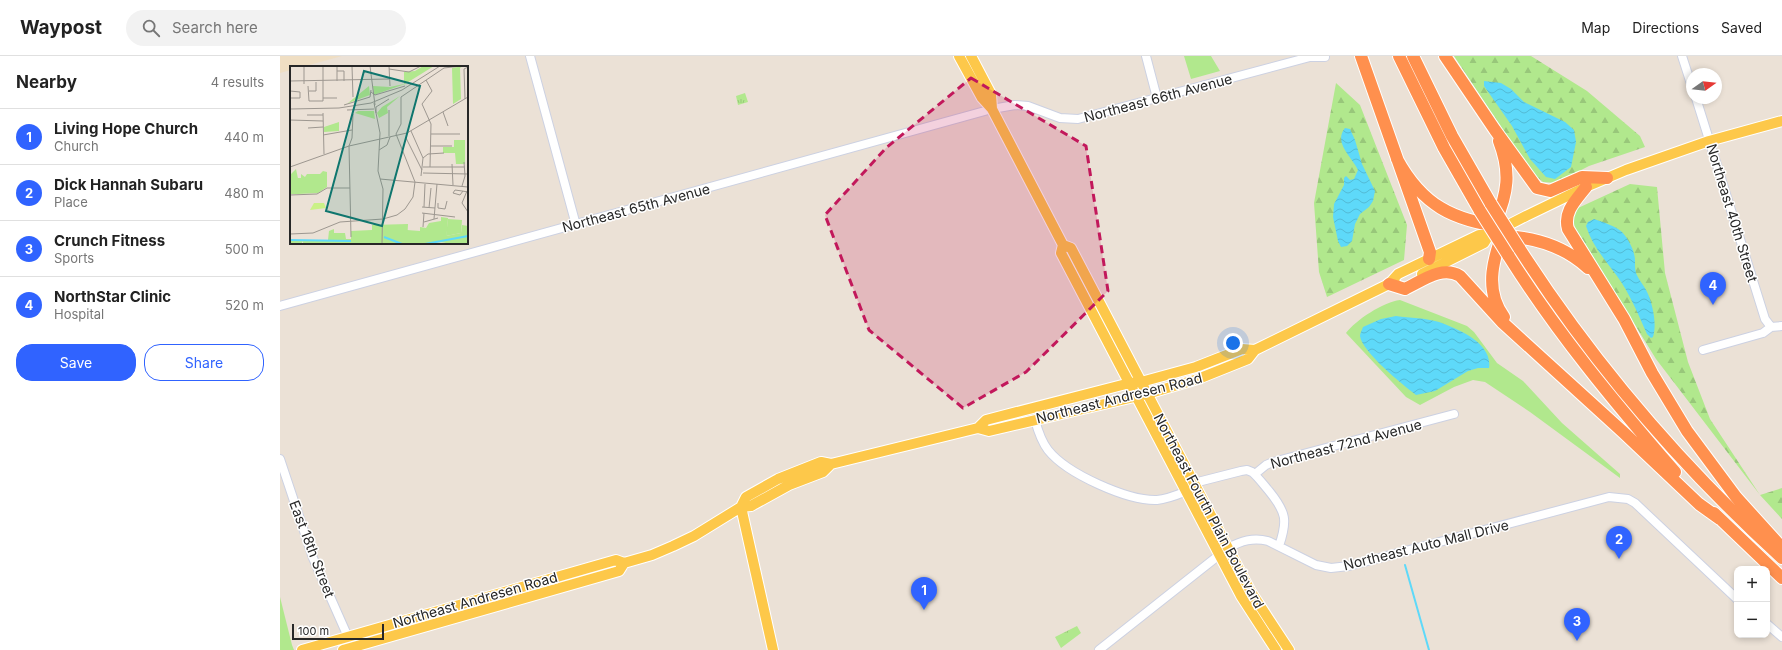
<!DOCTYPE html>
<html lang="en">
<head>
<meta charset="utf-8">
<style>
  :root { --surface:#fff; --page:#f2f2f2; --text:#222; --muted:#767676; --line:#e0e0e0; --accent:#3063ff }
  body { margin:0; font-family:Inter,sans-serif; background:var(--page); color:var(--text) }
  .controls { position:absolute; right:12px; bottom:12px; display:grid; overflow:hidden; border-radius:8px; box-shadow:0 2px 6px #0003 }
  .controls button { width:36px; height:36px; display:grid; place-items:center; padding:0; border:0; border-bottom:1px solid var(--line); background:var(--surface); color:var(--text); font:20px sans-serif }
  .compass { position:absolute; left:1406px; top:12px; width:36px; height:36px; border-radius:50%; background:var(--surface); box-shadow:0 2px 6px #0003; rotate:75deg }
  .scale { position:absolute; left:12px; bottom:10px; width:92px; box-sizing:border-box; padding-left:4px; border:2px solid #272727; border-top:0; font-size:11px; line-height:14px; white-space:nowrap; color:#272727; -webkit-text-stroke:3px #fff; paint-order:stroke }
  .you { position:absolute; left:953px; top:287px; width:14px; height:14px; margin:-10px; border:3px solid #fff; border-radius:50%; background:#1a73e8; box-shadow:0 0 0 6px #1a73e833 }
  .badge { display:grid; place-items:center; width:26px; height:26px; border-radius:50%; background:var(--accent); color:#fff; font-size:13px; font-weight:700 }
  .pin { position:absolute; translate:-50% -33px; filter:drop-shadow(0 1px 2px #0008) }
  .pin::after { content:''; position:absolute; top:21px; width:14px; height:12px; background:inherit; clip-path:polygon(0 0,100% 0,50% 100%) }
  .list { margin:0; padding:0; list-style:none }
  h2 { display:flex; justify-content:space-between; align-items:center; height:52px; margin:0; padding:0 16px; font-size:17px }
  h2 small { font-size:13px; font-weight:400; color:var(--muted) }
  .list li { display:grid; grid-template-columns:26px 1fr auto; gap:12px; align-items:center; box-sizing:border-box; height:56px; padding:0 16px; border-top:1px solid var(--line) }
  .list b { display:block; font-size:15px; white-space:nowrap }
  .list p { margin:0; font-size:13px; white-space:nowrap; color:var(--muted) }
  .list em { font-size:13px; font-style:normal; color:var(--muted) }
  .actions { display:flex; gap:8px; padding:12px 16px }
  .actions a { flex:1; padding:9px 0; border:1px solid var(--accent); border-radius:16px; text-align:center; font-size:14px; color:var(--accent) }
  .actions .main { background:var(--accent); color:#fff }
  .icon { flex:none; width:22px; height:22px; fill:none; stroke:currentColor; stroke-width:2; stroke-linecap:round; stroke-linejoin:round }
  .map { position:relative; flex:none; width:1502px; height:594px; overflow:hidden }
  header { display:flex; align-items:center; gap:24px; box-sizing:border-box; height:56px; padding:0 20px; background:var(--surface); border-bottom:1px solid var(--line) }
  header strong { font-size:19px }
  nav { display:flex; gap:22px; margin-inline-start:auto; font-size:14px }
  .search { width:280px; height:36px; background:var(--page); display:flex; align-items:center; gap:10px; box-sizing:border-box; padding:0 14px; border-radius:22px; color:var(--muted); font-size:15px }
  main { display:flex }
  aside { flex:1; background:var(--surface) }
  .map>svg:first-child { display:block }
</style>
</head>
<body>
<header>
<strong>Waypost</strong>
<div class="search"><svg class="icon" aria-label="search" viewBox="0 0 24 24"><circle cx="10" cy="10" r="6"/><path d="M15 15l6 6"/></svg>Search here</div>
<nav><a>Map</a><a>Directions</a><a>Saved</a></nav>
</header>
<main>
<aside>
<h2>Nearby<small>4 results</small></h2>
<ul class="list">
<li><span class="badge">1</span><div><b>Living Hope Church</b><p>Church</p></div><em>440 m</em></li>
<li><span class="badge">2</span><div><b>Dick Hannah Subaru</b><p>Place</p></div><em>480 m</em></li>
<li><span class="badge">3</span><div><b>Crunch Fitness</b><p>Sports</p></div><em>500 m</em></li>
<li><span class="badge">4</span><div><b>NorthStar Clinic</b><p>Hospital</p></div><em>520 m</em></li>
</ul>
<div class="actions"><a class="main">Save</a><a>Share</a></div>
</aside>
<div class="map">
<svg width="1502" height="594" viewBox="0 0 1502 594">
  <defs>
    <pattern id="forest-firs" width="22" height="20" patternUnits="userSpaceOnUse"><rect width="22" height="20" fill="#b1e88d"/><path d="M5 1l3.5 6h-7zM16 11l3.5 6h-7z" fill="#98c77a"/></pattern>
    <pattern id="park-tufts" width="24" height="20" patternUnits="userSpaceOnUse"><rect width="24" height="20" fill="#b1e88d"/><path d="M3 7l-1-3M5 7V3M7 7l1-3M15 17l-1-3M17 17v-4M19 17l1-3" fill="none" stroke="#98c77a"/></pattern>
    <pattern id="water-waves" width="16" height="10" patternUnits="userSpaceOnUse"><rect width="16" height="10" fill="#5ed9f9"/><path d="M0 5q4-4 8 0t8 0" fill="none" stroke="#52bad5"/></pattern>
  </defs>
  <rect width="100%" height="100%" fill="#ebe1d6"/>
  <path fill="#efdec3" d="M0,0H62L22,11H11V14L0,17Z"/>
  <path fill="#b1e88d" d="M904,0H931L940,15L911,23Z
    M1120,244L1187,270L1194,276L1217,307L1243,325L1282,367L1340,418V422L1250,356L1205,326L1193,324L1174,331L1140,349L1126,341L1066,277C1076,264 1103,246 1120,244Z
    M0,541L12,589L14,594H0Z"/>
  <path fill="url(#forest-firs)" d="M1174,0H1251L1307,35L1360,80L1365,91L1309,110L1276,127L1263,126L1250,115Z
    M1056,27L1080,49L1127,169L1124,204L1047,241L1039,216L1034,147Z
    M1350,128L1377,131L1385,217L1408,306L1430,363L1480,439L1502,432V463L1480,439L1376,303L1291,165L1298,152Z"/>
  <path fill="url(#park-tufts)" d="M465,37L468,46L458,49L456,40Z
    M797,570L801,577L781,592L775,581Z"/>
  <path fill="url(#water-waves)" d="M1204,25L1221,27L1231,33L1244,46L1285,66L1294,74L1296,86L1291,111L1275,123L1266,121L1250,103L1232,70L1204,30Z
    M1065,72L1070,73L1075,84L1082,108L1095,135L1093,145L1089,151L1080,158L1075,168L1072,185L1067,190L1061,191L1058,185L1053,161L1054,148L1064,129V122L1066,120L1070,124L1074,123L1078,114C1072,101 1053,87 1065,72Z
    M1314,163C1323,166 1335,170 1342,176C1347,181 1353,192 1354,198C1356,204 1354,210 1356,217C1359,225 1365,230 1368,238C1373,250 1377,268 1373,281L1371,282L1367,278C1358,258 1350,238 1337,220C1325,204 1312,189 1306,170L1308,166Z
    M1116,260C1130,262 1146,262 1159,266C1178,273 1213,287 1209,312H1198L1188,315L1155,335L1136,339C1123,329 1082,296 1080,280C1080,277 1082,274 1083,271L1101,263Z"/>
  <g fill="none" stroke-linecap="round" stroke-linejoin="round">
    <path stroke="#5ed9f9" stroke-width="2" d="M1125,509L1149,594"/>
    <g stroke="#ccd1e2" stroke-width="10">
      <path id="minor" d="M250,0L296,169
        M866,0L877,42
        M1402,0L1412,31
        M1416,42L1485,263L1491,271
        M0,250L712,53L735,49L748,50L780,62L798,63L1030,1H1045
        M1423,294L1483,277L1491,271L1502,270
        M755,364C758,375 761,385 768,394C787,418 848,445 877,444C888,443 897,439 907,435
        M0,403L33,502L68,581L77,594
        M975,418L986,409L993,406L1174,358
        M914,427L961,415L967,414L972,416C978,421 983,428 989,435C1006,456 1008,464 999,490
        M1487,568L1502,581
        M819,594L948,492C961,485 973,481 988,485L1036,509L1051,512L1069,510L1329,441L1348,443L1355,447L1457,543"/>
    </g>
    <g stroke="#fff" stroke-width="12">
      <path id="major" d="M679,0L702,42L712,53L783,189L791,192L971,536L1009,594
        M691,0L711,38L712,53
        M783,189L781,197L961,540L996,594
        M1142,218L1204,187L1209,179L1246,160L1306,131L1346,114L1429,85L1502,65
        M1109,228L1118,218L1199,179H1209
        M698,372L706,364L850,327L861,326L916,311L962,293L975,294
        M461,451L466,441L498,423L541,406L551,408L698,372L709,375L867,338L918,323L968,303L975,294L1109,228H1116
        M461,451L493,594
        M22,594L336,504L344,507L372,499L393,490L414,480L461,451L471,450L509,429L543,416L551,408
        M63,594L339,515L344,507"/>
    </g>
    <g stroke="#fff" stroke-width="14">
      <path id="highway" d="M1081,0L1150,196L1149,203
        M1119,0L1164,92L1200,155
        M1133,0L1172,80L1211,148
        M1165,0L1215,74L1257,132L1270,135L1302,121L1327,122
        M1117,103C1142,149 1173,165 1225,171C1214,200 1203,233 1224,261
        M1306,131C1296,144 1283,156 1288,173L1344,263L1372,317L1407,375L1456,441L1502,492
        M1215,167C1228,137 1231,116 1219,85
        M1222,180C1254,181 1284,190 1308,212
        M1239,192C1313,307 1401,410 1502,502
        M1228,199C1277,277 1335,347 1395,416
        M1109,228L1125,233C1142,225 1162,209 1180,220L1222,266L1343,376L1419,448L1440,463
        M1434,457L1502,522"/>
    </g>
    <use href="#minor" stroke="#fff" stroke-width="8"/>
    <use href="#major" stroke="#fdc84a" stroke-width="10"/>
    <use href="#highway" stroke="#ff904e" stroke-width="12"/>
    <g stroke="#fff" stroke-width="14" stroke-linecap="butt">
      <path id="highway-bridge" d="M1211,148L1239,192
        M1200,155L1228,199"/>
    </g>
    <use href="#highway-bridge" stroke="#ff904e" stroke-width="12"/>
  </g>
  <path fill="#c2185b" fill-opacity="0.2" stroke="#c2185b" stroke-width="3" stroke-dasharray="8 5" stroke-linejoin="round" d="M691,22L806,90L828,235L746,316L683,352L589,274L545,159L606,92Z"/>
  <g text-anchor="middle" stroke-width="3" stroke-linejoin="round" paint-order="stroke">
    <g font-size="14" fill="#272727" stroke="#fff">
      <text transform="translate(878 42) rotate(-15)" y="5">Northeast 66th Avenue</text>
      <text transform="translate(356 152) rotate(-15)" y="5">Northeast 65th Avenue</text>
      <text transform="translate(1452 157) rotate(73)" y="5">Northeast 40th Street</text>
      <text transform="translate(839 342) rotate(-14)" y="5">Northeast Andresen Road</text>
      <text transform="translate(1066 388) rotate(-15)" y="5">Northeast 72nd Avenue</text>
      <text transform="translate(929 455) rotate(62)" y="5">Northeast Fourth Plain Boulevard</text>
      <text transform="translate(1146 489) rotate(-14)" y="5">Northeast Auto Mall Drive</text>
      <text transform="translate(32 493) rotate(69)" y="5">East 18th Street</text>
      <text transform="translate(195 544) rotate(-16)" y="5">Northeast Andresen Road</text>
    </g>
  </g>
  <g transform="translate(10 10)">
    <rect width="178" height="178" fill="#ebe1d6"/>
    <path d="M110,30L97,41L98,47L89,52L87,47L92,41ZM33,105L37,106V121L28,127L8,128V112H11V108L15,111L17,108H30ZM118,158L117,178H14L12,175V178H0V175L38,174L39,165L44,163V167H55L56,173H61V165L82,164V159ZM172,159L178,160V178H146L156,176V170L171,167Z" fill="#b1e88d"/>
    <path d="M133,0H144L115,18L84,29L83,20L100,21L114,18V6L125,5ZM79,20L80,29L53,39L58,37ZM68,45H84L85,53L65,47ZM6,103L10,122L8,128H0V109ZM158,153L172,154L171,167L156,170Z" fill="#b1e88d"/>
    <path d="M151,151L158,152L156,176L117,178V164L130,165V161L136,162L139,157L151,155Z" fill="#b1e88d"/>
    <path d="M173,0L170,2L171,33L163,38L162,2ZM49,56V65L34,66V61ZM164,74H175V98H166L165,87H153V81H164Z" fill="#b1e88d"/>
    <path d="M24,137H34L36,142L20,144Z" fill="#caf187"/>
    <path fill="none" stroke="#5ed9f9" stroke-width="2" d="M94,171L112,178M0,174L61,175M135,178L178,170"/>
    <path fill="none" stroke="#9d9790" stroke-width="1" d="M47,0V15M62,0L63,31M80,0L85,39M99,0L100,20M99,3L119,6L131,0M47,5H54V15M136,14L142,25L132,38L141,58L140,101M0,15L99,13M14,18V0M18,20L19,35H33V0M0,25L10,26V32H0M19,25H26V16M81,26L85,29L115,20M33,32H47M175,33L174,3L178,1M84,37L90,67L88,105L93,123L92,178M54,39L80,31L81,24M0,43L49,42L81,37L112,24L150,0M57,44L84,43M153,46L158,60M33,47L34,88M86,47V41L99,33M17,49H33M0,54L33,55M18,62L33,61M121,65L133,92L131,110M141,68H170M33,69L62,64M99,70V44M116,72L132,104M141,80H162M89,84L97,79L100,71M133,92L138,88L154,87M162,98L163,119M0,101L59,80L117,67L178,31M133,101H175M133,107L178,108M90,113L178,121M172,120L175,110L174,96M173,125L170,129L163,127L165,124L172,125L178,126M177,125L172,137L178,146M0,129L27,128L37,122H60M148,137V142L155,143L157,135M132,141L145,142M134,141L135,118M139,142L141,122M132,147L165,151M144,153L147,118M134,156L148,152M133,161L134,147M0,168L23,167L50,156L93,153L107,149L115,143L123,131L125,116L106,68L111,58V31L154,2L171,0M61,171L59,80L62,72L63,48"/>
    <path fill="#0f766e" fill-opacity="0.15" stroke="#0f766e" stroke-width="2" d="M74,5L130,20L92,160L36,145Z"/>
    <rect width="178" height="178" fill="none" stroke="#272727" stroke-width="2"/>
  </g>
</svg>
<div class="controls">
<button>+</button>
<button>−</button>
</div>
<svg class="compass" viewBox="-18 -18 36 36"><path d="M0-13l5 13h-10z" fill="#e53935"/><path d="M0 13l5-13h-10z" fill="#767676"/></svg>
<div class="scale">100 m</div>
<div class="you"></div>
<div class="pin badge" style="left:644px;top:554px">1</div>
<div class="pin badge" style="left:1339px;top:503px">2</div>
<div class="pin badge" style="left:1297px;top:585px">3</div>
<div class="pin badge" style="left:1433px;top:249px">4</div>
</div>
</main>
</body>
</html>
